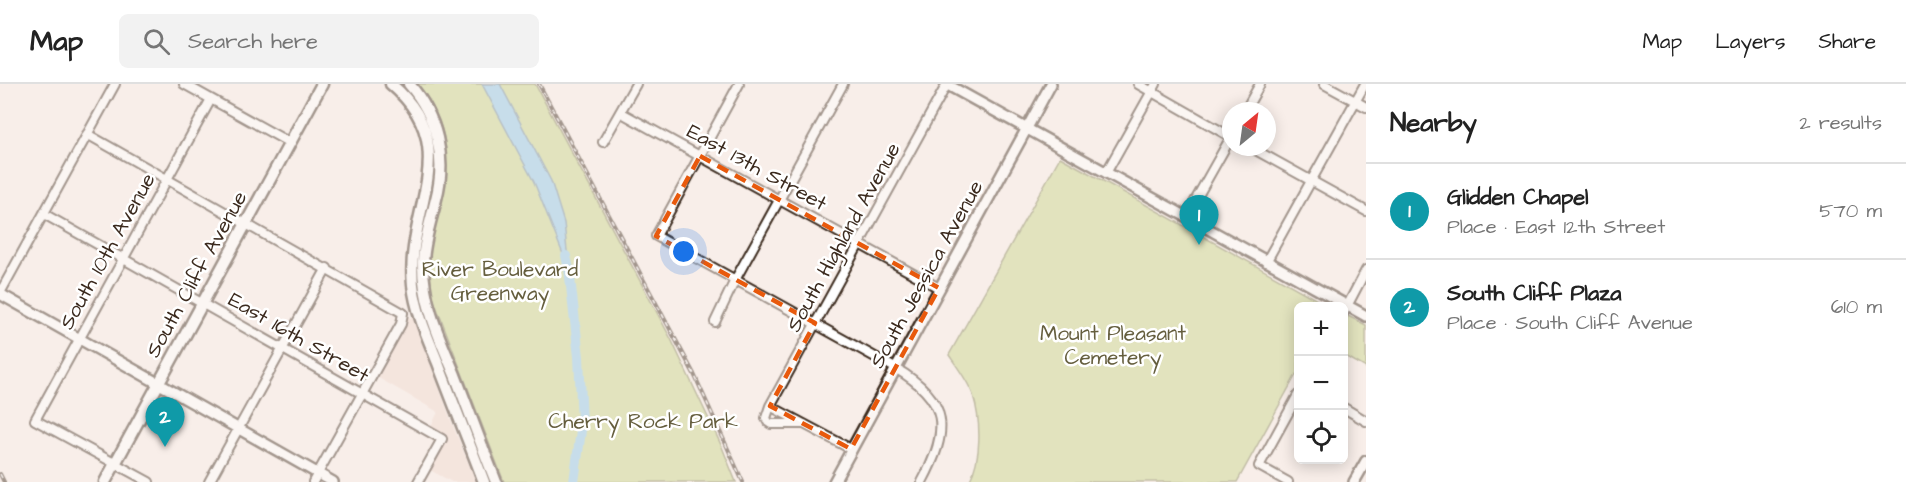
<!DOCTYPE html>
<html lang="en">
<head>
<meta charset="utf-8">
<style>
  :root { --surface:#fff; --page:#f2f2f2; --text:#222; --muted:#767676; --line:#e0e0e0; --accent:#d93025 }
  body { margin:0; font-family:"Architects Daughter",sans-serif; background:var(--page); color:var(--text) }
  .controls { position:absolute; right:18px; bottom:18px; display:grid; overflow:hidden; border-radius:9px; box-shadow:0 3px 15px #0003 }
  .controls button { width:54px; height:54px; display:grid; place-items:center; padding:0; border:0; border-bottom:2px solid var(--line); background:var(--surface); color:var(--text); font:30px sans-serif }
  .compass { position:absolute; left:1222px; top:18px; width:54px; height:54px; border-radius:50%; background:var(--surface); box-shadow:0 3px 15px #0003; rotate:29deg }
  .you { position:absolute; left:684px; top:168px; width:21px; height:21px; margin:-15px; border:4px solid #fff; border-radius:50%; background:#1a73e8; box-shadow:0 0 0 9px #1a73e833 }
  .badge { display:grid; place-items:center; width:39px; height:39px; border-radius:50%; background:var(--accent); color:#fff; font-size:20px; font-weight:700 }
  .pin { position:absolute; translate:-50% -50px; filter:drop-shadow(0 2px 3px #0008) }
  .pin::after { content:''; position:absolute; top:32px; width:21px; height:18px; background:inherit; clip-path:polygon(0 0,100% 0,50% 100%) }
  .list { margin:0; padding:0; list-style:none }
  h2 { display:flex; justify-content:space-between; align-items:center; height:78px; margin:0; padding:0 24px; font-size:26px }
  h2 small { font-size:20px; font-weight:400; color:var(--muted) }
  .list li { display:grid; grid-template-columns:39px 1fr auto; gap:18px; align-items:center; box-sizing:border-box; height:96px; padding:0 24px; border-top:2px solid var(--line) }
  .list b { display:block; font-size:22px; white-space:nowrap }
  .list p { margin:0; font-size:20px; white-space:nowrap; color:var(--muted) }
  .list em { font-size:20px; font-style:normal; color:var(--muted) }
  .icon { flex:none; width:33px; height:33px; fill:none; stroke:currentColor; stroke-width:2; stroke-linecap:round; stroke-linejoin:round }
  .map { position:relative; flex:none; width:1366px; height:398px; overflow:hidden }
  header { display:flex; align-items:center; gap:36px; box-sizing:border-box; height:84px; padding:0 30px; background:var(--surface); border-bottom:2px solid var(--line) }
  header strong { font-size:28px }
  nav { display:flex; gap:33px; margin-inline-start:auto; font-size:21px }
  .search { width:420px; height:54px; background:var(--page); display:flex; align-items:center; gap:15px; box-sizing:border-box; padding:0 21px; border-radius:9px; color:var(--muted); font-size:22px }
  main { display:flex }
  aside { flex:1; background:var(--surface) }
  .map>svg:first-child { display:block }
</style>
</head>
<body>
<header>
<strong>Map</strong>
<div class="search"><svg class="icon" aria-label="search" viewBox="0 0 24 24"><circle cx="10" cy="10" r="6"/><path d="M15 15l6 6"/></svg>Search here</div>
<nav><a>Map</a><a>Layers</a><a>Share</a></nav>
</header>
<main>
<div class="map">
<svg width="1366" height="398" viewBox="0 0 1366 398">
  <rect width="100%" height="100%" fill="#f8eee9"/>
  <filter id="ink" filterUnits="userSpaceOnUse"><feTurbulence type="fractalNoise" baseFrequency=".0167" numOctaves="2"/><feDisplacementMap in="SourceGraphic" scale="12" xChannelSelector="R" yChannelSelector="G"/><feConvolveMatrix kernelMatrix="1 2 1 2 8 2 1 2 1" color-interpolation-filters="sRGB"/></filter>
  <g filter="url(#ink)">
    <path fill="#f0d9cf" d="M406,233L413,234L455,347L476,398H452L428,385L446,354L430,344L438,328L375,292Z"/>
    <path fill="#c7d68a" stroke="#818054" stroke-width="1.5" d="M417,0H535L671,255L722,363L736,398H504L433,214C431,197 428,180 430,163C433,146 440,130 443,113C452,72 445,33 417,0Z
      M1060,73L1328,222H1298V287L1237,398H969C982,374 981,337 973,311C968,297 958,284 949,271Z
      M1348,232L1366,241V284L1344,271V241Z"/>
    <path fill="#8cc8ec" stroke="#6c899a" stroke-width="1.5" d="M482,0H500L551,97L564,139L569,185L534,98Z"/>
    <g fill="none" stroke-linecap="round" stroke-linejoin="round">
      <path stroke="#8cc8ec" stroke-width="10" d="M566,172L569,185L579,273L582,339L574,398"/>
      <g stroke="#3b2a1e" stroke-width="12">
        <path id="minor" d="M184,0L290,59
          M739,0L656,152L895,284C950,316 950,346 922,398
          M1138,0L1231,53
          M1324,0L1366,23
          M1245,27L1260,0
          M620,28L939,204
          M87,50L403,229L401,240L313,398
          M603,58L636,0
          M1250,63L1366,127
          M1106,89L1156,0
          M44,130L442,355L418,398
          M1186,133L1231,53
          M1266,178L1365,0
          M0,209L115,0
          M1344,228L1366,186
          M715,238L735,196L843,0
          M770,322L947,0
          M1344,324L1366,337
          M804,340H771L768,338L766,334L770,322L851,365
          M149,398L35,336L211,15
          M209,398L327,184
          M1288,398L1259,382L1298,311"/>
      </g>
      <g stroke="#3b2a1e" stroke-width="14">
        <path id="tertiary" d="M946,0L1366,232
          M0,210L333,398
          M834,398L1051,0
          M1354,398L1366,377"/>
      </g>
      <g stroke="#3b2a1e" stroke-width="15">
        <path id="secondary" d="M391,0C466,63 405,126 413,201C416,228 428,254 438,279C453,319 469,358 484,398
          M409,0C437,32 447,74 436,115C431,136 424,156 423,178C422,218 440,255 455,291C469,327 482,363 496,398
          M105,398L322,0"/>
      </g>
      <use href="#minor" stroke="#fff" stroke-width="8"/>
      <use href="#tertiary" stroke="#fff" stroke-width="9"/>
      <use href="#secondary" stroke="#fff" stroke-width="10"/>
      <g stroke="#3b2a1e" stroke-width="4">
        <path id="rail" d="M539,0L694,290L743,398
          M0,390L4,398"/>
      </g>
      <use href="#rail" stroke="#fff" stroke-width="1.5" stroke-dasharray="4.5" stroke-linecap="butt"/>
    </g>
  </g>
  <path d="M0 0H1366V398H0ZM700,72L939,204L851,365L770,322L815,239L656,152Z" fill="#f8eee9" fill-opacity=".55" fill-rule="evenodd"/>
  <path fill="none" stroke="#e8590c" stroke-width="4.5" stroke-dasharray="12 8" stroke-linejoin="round" d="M700,72L939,204L851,365L770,322L815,239L656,152Z"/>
  <g text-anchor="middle" stroke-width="5" stroke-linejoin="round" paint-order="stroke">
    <g font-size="21" fill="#3b2a1e" stroke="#fff">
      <text transform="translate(757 83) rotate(29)" y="7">East 13th Street</text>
      <text transform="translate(843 153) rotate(-61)" y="7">South Highland Avenue</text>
      <text transform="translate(107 167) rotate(-61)" y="7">South 10th Avenue</text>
      <text transform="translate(196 190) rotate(-61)" y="7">South Cliff Avenue</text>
      <text transform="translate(926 190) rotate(-61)" y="7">South Jessica Avenue</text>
      <text transform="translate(299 253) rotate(30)" y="7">East 16th Street</text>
    </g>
    <g font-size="21" fill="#655e3e" stroke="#fff">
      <text x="500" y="192">River Boulevard<tspan x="500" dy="24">Greenway</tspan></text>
      <text x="1113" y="256">Mount Pleasant<tspan x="1113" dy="24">Cemetery</tspan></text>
      <text x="643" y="344">Cherry Rock Park</text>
    </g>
  </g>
</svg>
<div class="controls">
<button>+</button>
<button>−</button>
<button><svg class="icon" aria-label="locate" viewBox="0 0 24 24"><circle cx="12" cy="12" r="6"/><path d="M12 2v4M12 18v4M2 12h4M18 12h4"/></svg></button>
</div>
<svg class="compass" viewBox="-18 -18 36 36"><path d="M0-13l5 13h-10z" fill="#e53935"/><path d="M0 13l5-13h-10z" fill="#767676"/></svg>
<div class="you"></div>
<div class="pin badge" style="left:1199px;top:161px;background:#0f9aa8">1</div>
<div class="pin badge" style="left:165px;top:363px;background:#0f9aa8">2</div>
</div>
<aside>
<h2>Nearby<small>2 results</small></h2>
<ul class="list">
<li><span class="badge" style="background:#0f9aa8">1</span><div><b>Glidden Chapel</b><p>Place · East 12th Street</p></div><em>570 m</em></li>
<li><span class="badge" style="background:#0f9aa8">2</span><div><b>South Cliff Plaza</b><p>Place · South Cliff Avenue</p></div><em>610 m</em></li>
</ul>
</aside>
</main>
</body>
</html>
